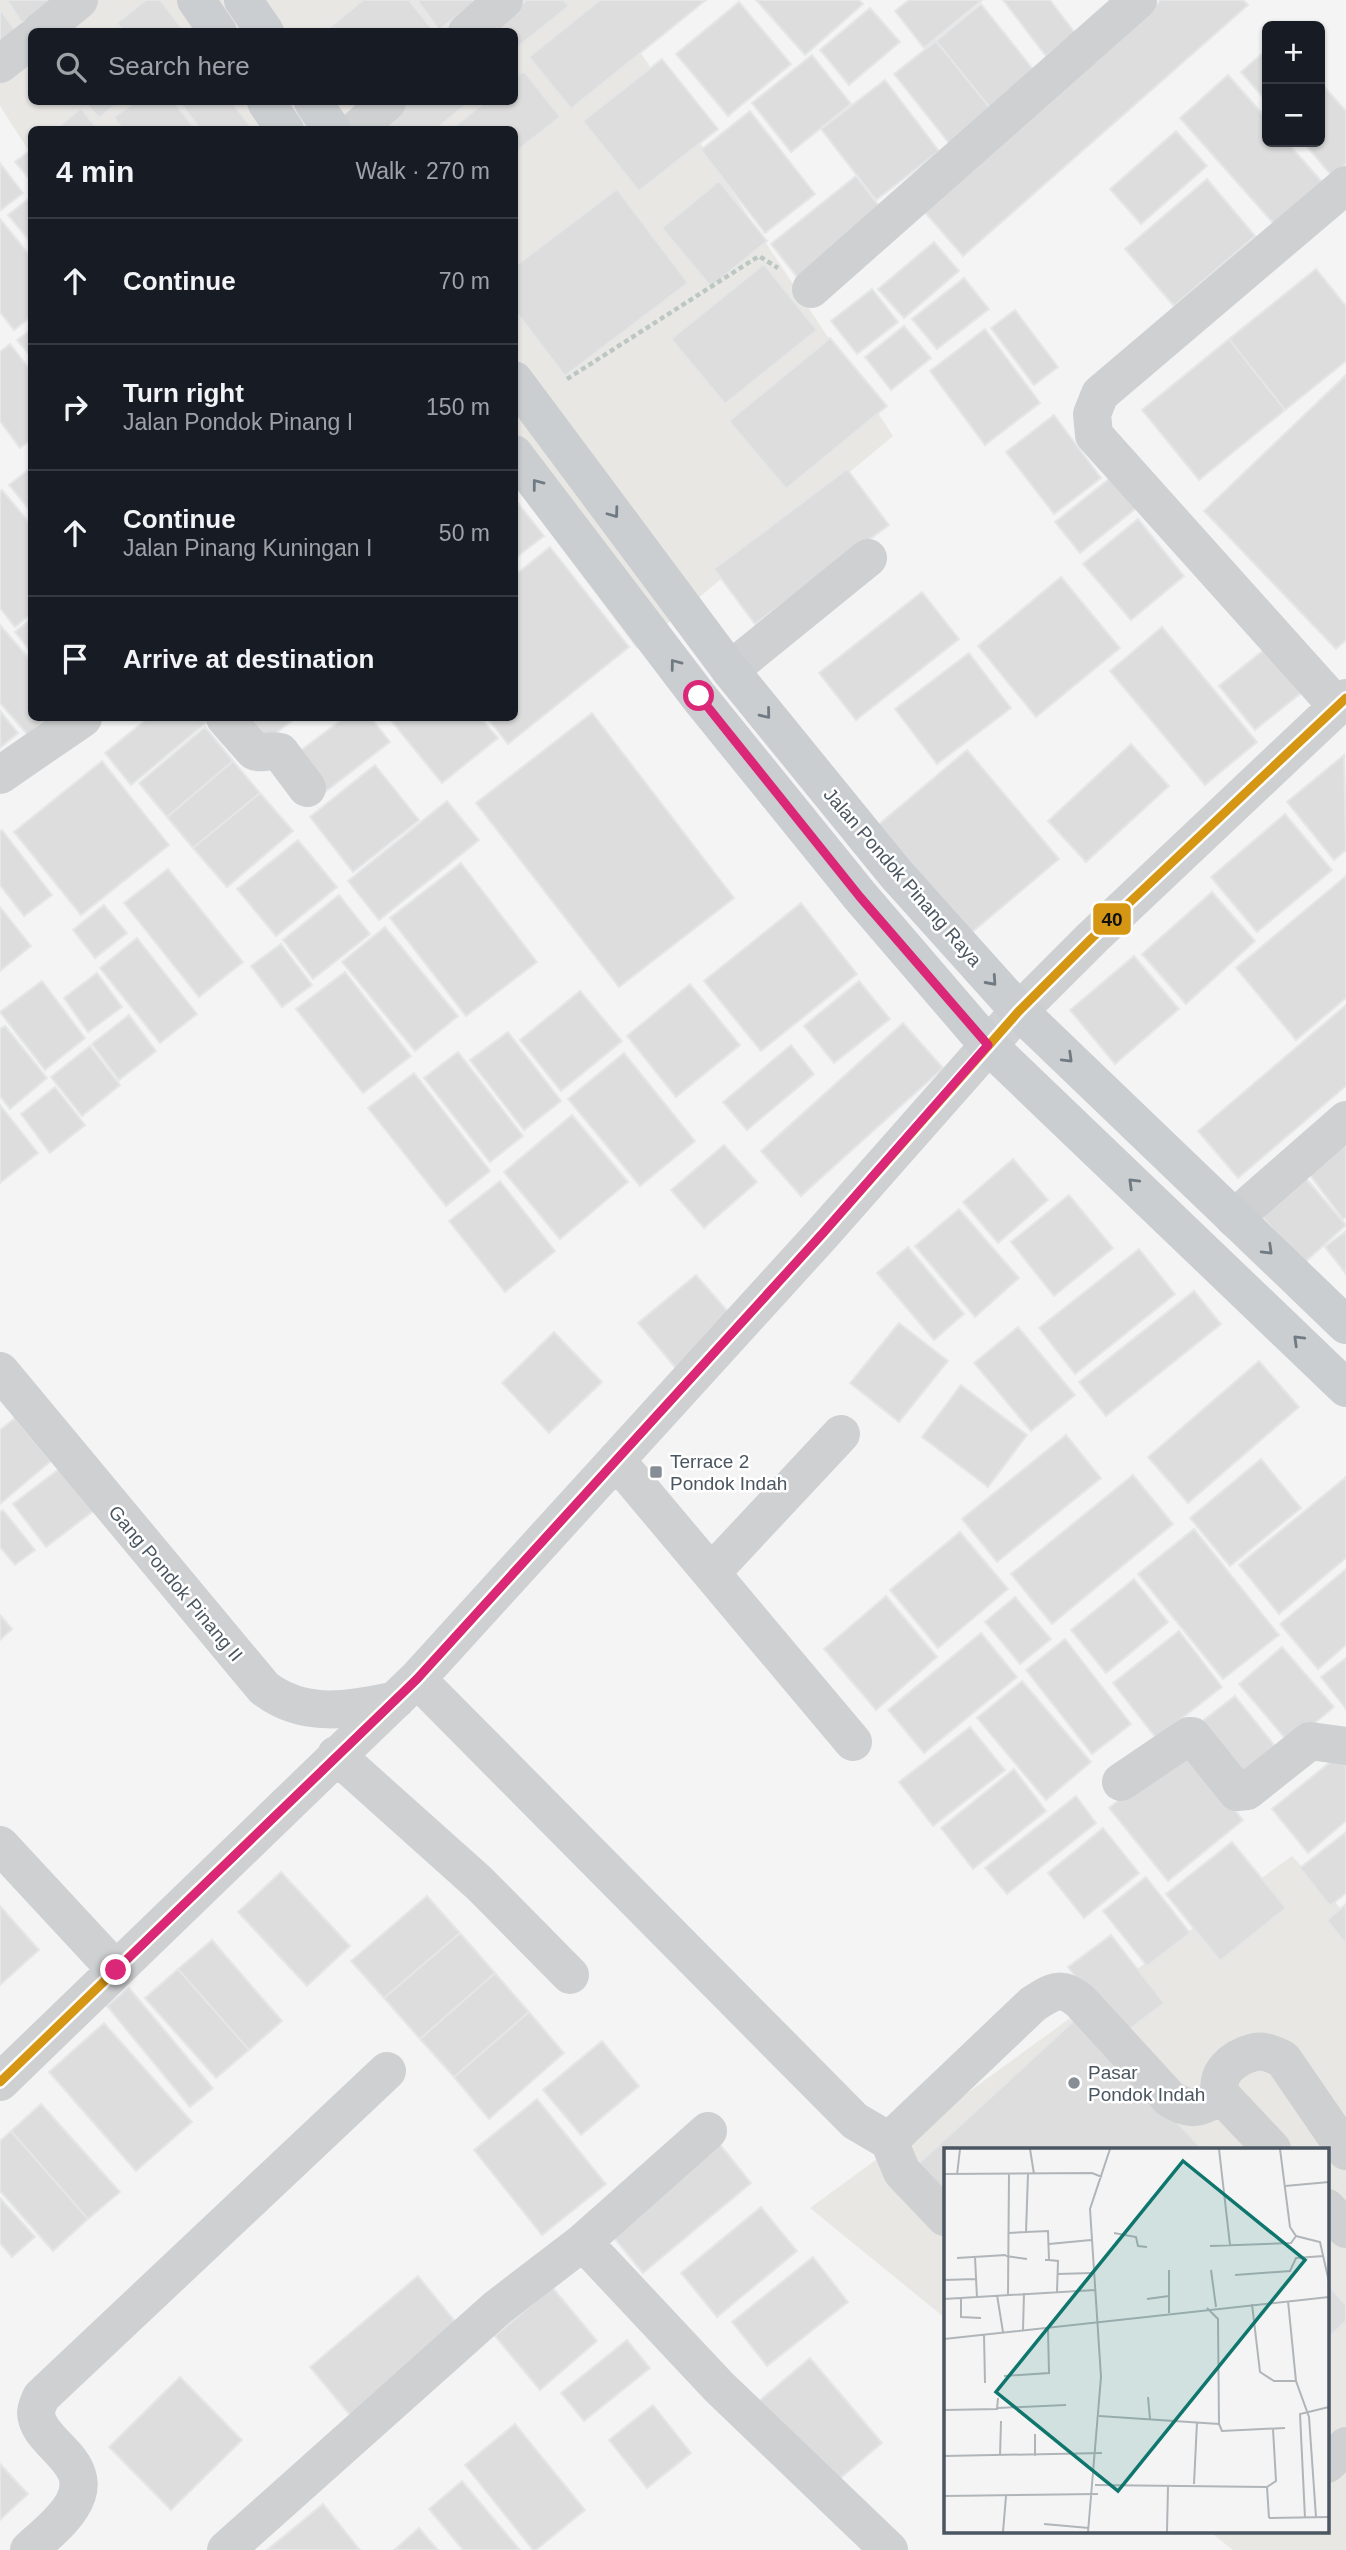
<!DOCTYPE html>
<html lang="en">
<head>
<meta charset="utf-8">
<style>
  :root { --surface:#171b24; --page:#242831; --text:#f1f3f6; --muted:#9ea1a6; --line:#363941 }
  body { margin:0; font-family:Arial,sans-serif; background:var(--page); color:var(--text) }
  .controls { position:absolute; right:21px; top:21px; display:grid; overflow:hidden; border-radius:10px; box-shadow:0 2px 5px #0004 }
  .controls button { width:63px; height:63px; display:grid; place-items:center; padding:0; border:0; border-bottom:2px solid var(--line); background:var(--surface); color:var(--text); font:35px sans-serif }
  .stop { position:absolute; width:21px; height:21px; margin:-16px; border:5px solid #db2777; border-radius:50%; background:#fff }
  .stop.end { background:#db2777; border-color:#fff; box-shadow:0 2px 7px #0008 }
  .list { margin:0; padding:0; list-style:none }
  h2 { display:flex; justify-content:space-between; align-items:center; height:91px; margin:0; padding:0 28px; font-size:30px }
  h2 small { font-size:23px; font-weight:400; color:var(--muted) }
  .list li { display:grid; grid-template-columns:46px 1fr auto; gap:21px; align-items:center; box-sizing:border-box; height:126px; padding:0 28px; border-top:2px solid var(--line) }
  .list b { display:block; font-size:26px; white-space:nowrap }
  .list p { margin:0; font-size:23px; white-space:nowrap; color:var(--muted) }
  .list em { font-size:23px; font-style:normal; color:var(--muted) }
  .icon { flex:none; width:38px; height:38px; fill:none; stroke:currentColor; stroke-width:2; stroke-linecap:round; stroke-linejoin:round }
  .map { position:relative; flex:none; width:1346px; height:2550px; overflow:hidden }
  .search { position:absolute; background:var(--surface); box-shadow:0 2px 5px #0004; left:28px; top:28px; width:490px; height:77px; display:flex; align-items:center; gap:18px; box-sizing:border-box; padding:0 24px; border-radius:10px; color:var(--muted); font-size:26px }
  .panel { position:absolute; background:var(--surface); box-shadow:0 2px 5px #0004; left:28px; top:126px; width:490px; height:595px; border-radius:10px }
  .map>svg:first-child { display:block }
</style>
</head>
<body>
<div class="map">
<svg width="1346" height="2550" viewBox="0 0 1346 2550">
  <rect width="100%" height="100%" fill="#f4f4f4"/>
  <path fill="#e8e7e3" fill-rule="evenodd" d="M0,0H606L893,436L637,649L515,486L514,130H32L31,154L0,106ZM32,32H514V102H32Z
    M1292,1856L1346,1914V2550H1233L1209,2531H1327V2149H945V2318L810,2208Z"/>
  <path fill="#ddddde" stroke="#e5e6e7" stroke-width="2" d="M7,0H56L22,23Z
    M146,0H160L185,32H124L117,23Z
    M363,0H409L435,32H324Z
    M417,0H478L439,30Z
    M527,0H564L569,6L514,50V32L489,31Z
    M600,0H706L571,109L529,57Z
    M756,0H859L863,4L805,55Z
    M909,0H982L924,48L895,11Z
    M1003,0H1050L1075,33L1046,56Z
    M1161,0H1243L1248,5L963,256L922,209Z
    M739,2L791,64L728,116L676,54Z
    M981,4L1040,78L995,114L936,41Z
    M870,8L900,42L849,85L820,50Z
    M0,9L17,33L0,45Z
    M936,41L995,114L953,148L894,74Z
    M1267,49V102L1241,72Z
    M812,55L851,104L791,152L752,103Z
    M662,59L718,129L639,191L583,121Z
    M524,71L560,117L514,153V130H450L485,102H514V78Z
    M1228,75L1267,119V142H1287L1322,182L1274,224L1180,118Z
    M885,80L939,151L876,200L821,129Z
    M1320,82L1346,111V164L1332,176L1303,142H1320Z
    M85,102H119L99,118Z
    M135,102H174L196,130H123L114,117Z
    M185,102H232L250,126L246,130H201L181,104Z
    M402,102H469L435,130H380Z
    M81,108L98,130H55Z
    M750,111L815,194L765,233L701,150Z
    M1176,131L1207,166L1141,224L1110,189Z
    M32,149V182L15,162Z
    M0,163L23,193L1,210L0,208Z
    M856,176L886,215L801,282L771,244Z
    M1207,179L1255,236L1174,306L1125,249Z
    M719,181L767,241L711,287L662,228Z
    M617,189L688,283L565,376L514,309V267Z
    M32,196V244L8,215Z
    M0,219L32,258V316L14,330L0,312Z
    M934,242L959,271L904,318L878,289Z
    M764,264L817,330L725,404L671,339Z
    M1316,269L1346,306V361L1285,410L1229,339Z
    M964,278L989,309L937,349L912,319Z
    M872,289L898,322L857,354L831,321Z
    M1015,310L1058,367L1034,385L991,328Z
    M904,326L931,358L891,390L865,357Z
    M32,329V358L17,340Z
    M985,329L1040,403L985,445L930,371Z
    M830,338L887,406L786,489L729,421Z
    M1229,339L1285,410L1199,480L1142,410Z
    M10,344L32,372V439L20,448L0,421V352Z
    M1346,375V640L1336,649L1204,511Z
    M1054,415L1101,478L1054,514L1006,452Z
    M32,467V513L9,485Z
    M847,469L889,525L755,624L714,569Z
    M1114,475L1139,506L1080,553L1055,522Z
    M2,490L32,526V613L15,627L0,608V492Z
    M514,498L544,536L514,559Z
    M1138,519L1184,576L1131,620L1083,564Z
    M550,547L629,647L508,744L487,718H514V576Z
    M1061,577L1120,648L1036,717L978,646Z
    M922,592L959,639L856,720L819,673Z
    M32,618V653L15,632Z
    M0,625L32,662V718H48L28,735L0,703Z
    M1162,627L1257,742L1205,785L1110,671Z
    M1265,649L1301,693L1255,730L1219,686Z
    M969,653L1011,708L937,764L895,709Z
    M0,711L18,733L0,748Z
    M592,713L734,898L619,987L476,803Z
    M148,718H203L207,722L131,785L105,753Z
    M235,718H290L293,720L257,747Z
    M344,718H371L390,742L321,795L292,757Z
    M389,718H481L498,738L442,783Z
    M205,727L233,761L167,817L139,783Z
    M1131,744L1169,786L1086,862L1048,821Z
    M967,750L1059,859L964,939L872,830Z
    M1344,755L1346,850L1334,860L1287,802Z
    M102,761L169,845L81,915L14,832Z
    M233,761L260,793L193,848L167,817Z
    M375,765L419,820L353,872L310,817Z
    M260,793L293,831L227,887L193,848Z
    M447,801L479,840L379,920L348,881Z
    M1285,814L1332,870L1257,932L1211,877Z
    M2,830L52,895L24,916L0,885V831Z
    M298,840L337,887L276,936L237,889Z
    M461,863L537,962L466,1016L390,918Z
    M168,869L243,962L199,997L124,903Z
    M1346,876V998L1296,1040L1236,968Z
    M1212,892L1255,941L1186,1004L1142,954Z
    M339,895L370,934L313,979L283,940Z
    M801,903L857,974L761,1051L704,981Z
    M104,905L127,933L95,958L73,930Z
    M0,907L31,946L0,971Z
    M385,927L458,1016L415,1051L342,962Z
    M137,938L197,1014L160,1043L100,968Z
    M281,944L312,985L282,1007L251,966Z
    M1134,956L1179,1009L1115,1064L1070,1010Z
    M345,972L411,1056L363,1093L296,1009Z
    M97,973L122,1007L88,1032L64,998Z
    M42,981L85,1038L45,1070L0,1012Z
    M859,981L890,1019L834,1063L804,1026Z
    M690,984L740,1045L676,1097L627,1036Z
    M580,991L622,1041L561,1091L520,1040Z
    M1346,1005V1086L1238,1178L1198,1131Z
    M129,1015L156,1051L119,1080L92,1044Z
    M903,1023L943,1068L801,1196L761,1151Z
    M5,1026L47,1078L10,1109L0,1096V1029Z
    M508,1032L561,1101L524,1130L470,1060Z
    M791,1045L814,1074L747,1130L723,1102Z
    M90,1046L120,1085L82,1116L51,1077Z
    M458,1052L523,1136L490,1162L424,1078Z
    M624,1053L695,1141L640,1186L568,1099Z
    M414,1073L490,1171L446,1206L368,1108Z
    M55,1087L85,1125L50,1153L21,1114Z
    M0,1105L38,1153L0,1183Z
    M572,1115L628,1182L560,1239L504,1172Z
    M1346,1141V1217L1343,1219L1307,1171Z
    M724,1145L757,1182L704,1228L671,1190Z
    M1013,1159L1048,1200L998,1243L963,1202Z
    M1302,1174L1346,1225L1303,1264L1258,1212Z
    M500,1181L555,1251L505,1292L449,1221Z
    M1069,1195L1113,1248L1054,1296L1011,1242Z
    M959,1209L1019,1278L975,1317L915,1246Z
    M1346,1231V1274L1325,1247Z
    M908,1247L964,1314L934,1340L877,1273Z
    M1139,1249L1175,1294L1075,1374L1039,1328Z
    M696,1275L737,1322L679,1372L638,1323Z
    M1194,1291L1221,1324L1106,1416L1079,1382Z
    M899,1323L948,1361L899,1422L850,1383Z
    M1018,1327L1075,1395L1031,1431L974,1363Z
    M554,1332L602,1382L549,1433L502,1383Z
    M1259,1361L1299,1407L1188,1503L1148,1457Z
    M961,1385L1027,1435L988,1487L922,1437Z
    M15,1418L51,1461L0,1504V1430Z
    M1066,1435L1101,1478L997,1562L962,1519Z
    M1261,1459L1301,1508L1230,1566L1190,1518Z
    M63,1466L96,1509L46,1547L13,1504Z
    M1133,1475L1173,1524L1052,1624L1011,1574Z
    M1346,1477V1558L1279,1614L1239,1565Z
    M3,1510L35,1550L15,1565L0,1547V1512Z
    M1194,1529L1279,1635L1223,1679L1138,1574Z
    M960,1532L1008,1589L938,1648L890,1590Z
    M1346,1569V1645L1318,1669L1280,1624Z
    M1134,1579L1168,1622L1106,1673L1071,1630Z
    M886,1596L937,1657L876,1710L824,1649Z
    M1015,1597L1051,1639L1020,1664L985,1622Z
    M0,1615L12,1629L0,1640Z
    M1179,1631L1222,1687L1156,1738L1113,1683Z
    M981,1633L1017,1677L924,1753L888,1710Z
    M1065,1639L1131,1724L1092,1754L1026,1670Z
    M1282,1647L1334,1707L1290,1744L1239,1684Z
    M1346,1658V1709L1321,1677Z
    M1022,1681L1091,1762L1046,1800L977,1718Z
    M1235,1696L1278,1750L1240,1781L1196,1726Z
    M970,1727L1005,1770L933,1826L899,1782Z
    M1184,1747L1243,1820L1168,1881L1109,1808Z
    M1339,1755L1346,1764V1821L1308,1853L1272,1809Z
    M1014,1769L1046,1811L973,1869L941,1828Z
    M1076,1796L1096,1823L1007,1894L985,1868Z
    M1103,1828L1139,1873L1084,1918L1048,1873Z
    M1346,1832V1893L1330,1906L1300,1868Z
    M1232,1842L1286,1908L1220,1961L1166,1894Z
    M281,1872L350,1946L307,1986L238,1912Z
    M1146,1877L1190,1933L1147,1966L1103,1911Z
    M427,1896L460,1933L384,1998L351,1961Z
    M1346,1904V1944L1327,1920Z
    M0,1906L39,1950L0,1985Z
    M460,1933L495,1973L420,2039L384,1998Z
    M1111,1935L1164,2003L1121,2036L1068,1967Z
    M212,1940L282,2021L249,2050L178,1969Z
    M178,1969L249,2050L216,2078L145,1998Z
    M495,1973L529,2012L454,2077L420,2039Z
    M129,1988L213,2088L190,2107L107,2006Z
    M529,2012L564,2053L489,2119L454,2077Z
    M1079,2016L1202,2149H945V2195L917,2165Z
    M104,2023L192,2122L136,2171L49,2072Z
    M602,2041L639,2086L581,2135L543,2090Z
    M537,2099L606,2184L542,2235L474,2150Z
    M41,2104L120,2192L88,2219L11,2131Z
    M11,2131L88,2219L53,2251L0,2191V2141Z
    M718,2142L751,2183L643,2273L610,2233Z
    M0,2198L35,2237L12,2257L0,2243Z
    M761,2207L797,2251L717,2317L681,2273Z
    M813,2257L848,2302L767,2366L732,2322Z
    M418,2276L458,2325L350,2415L310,2367Z
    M1327,2284L1346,2305V2321L1327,2339Z
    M552,2287L597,2341L540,2390L495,2336Z
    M627,2340L650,2368L584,2421L561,2393Z
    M810,2358L882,2443L830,2487L758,2402Z
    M180,2377L242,2440L171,2510L109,2447Z
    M653,2405L691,2453L647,2488L609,2440Z
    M515,2424L585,2510L536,2550H533L465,2465Z
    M0,2464L28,2494L0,2520Z
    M462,2481L520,2550H463L429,2509Z
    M323,2504L360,2550H267Z
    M419,2528L438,2550H394Z"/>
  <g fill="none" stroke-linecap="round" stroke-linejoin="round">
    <path stroke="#bcc7c4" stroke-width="4.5" stroke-dasharray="5 3.5" stroke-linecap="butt" d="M567,379L759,256L778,268"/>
    <path stroke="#ced0d2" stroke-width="38" d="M40,32L79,0
      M467,32L504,0
      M0,64L32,39
      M356,130L387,102
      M811,289L1138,0
      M730,670L868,558
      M1337,706L1094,435L1092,414L1100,394L1346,185
      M225,718L254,751C262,755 271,749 280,752L307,788
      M0,775L83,718
      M1234,1218L1346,1120
      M0,1371L264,1688C304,1719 350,1710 396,1700
      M616,1460L853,1742
      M711,1573L841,1434
      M417,1679L855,2121L889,2141L902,2172L945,2217
      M336,1755L479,1883L570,1975
      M1121,1782L1189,1736H1192L1237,1792L1247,1791L1310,1741L1346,1746
      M0,1845L116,1970
      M0,2082L417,1679L823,1233L1019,1011L1092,938L1346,698
      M889,2141L1033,2004C1053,1991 1062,1985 1081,2002L1170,2099C1193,2113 1199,2107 1222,2096
      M1272,2149L1222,2096C1212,2074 1234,2057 1255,2052C1265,2050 1274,2055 1283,2059L1346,2151
      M1327,2208L1346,2229
      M583,2242L719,2387L889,2550
      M1327,2464L1346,2446
      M29,2550C43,2537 61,2523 71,2507C100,2462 37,2445 36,2413C36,2408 39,2402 41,2397L387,2071
      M226,2550L497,2308L583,2242L708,2131"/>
    <path stroke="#caced1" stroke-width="38" d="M196,0L218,32
      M243,0L265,32
      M266,102L285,130
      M313,102L332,130
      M514,380L730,670L896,874L1019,1011L1346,1325
      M514,454L699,697L860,896L988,1045L1346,1388"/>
    <g stroke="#fff" stroke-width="14">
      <path id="bus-1" d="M0,2082L417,1679L823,1233L1019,1011L1092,938L1346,698"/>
    </g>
    <use href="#bus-1" stroke="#d49613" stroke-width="9"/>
  </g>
  <defs><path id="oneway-chevron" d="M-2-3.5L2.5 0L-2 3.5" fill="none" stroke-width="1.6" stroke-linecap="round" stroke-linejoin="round" transform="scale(1.75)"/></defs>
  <g stroke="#707a83">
    <use href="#oneway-chevron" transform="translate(537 484) rotate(-127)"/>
    <use href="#oneway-chevron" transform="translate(614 513) rotate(54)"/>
    <use href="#oneway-chevron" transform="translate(675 664) rotate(-127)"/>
    <use href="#oneway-chevron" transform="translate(766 714) rotate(51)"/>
    <use href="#oneway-chevron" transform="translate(992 981) rotate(48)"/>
    <use href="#oneway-chevron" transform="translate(1068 1058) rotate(44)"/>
    <use href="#oneway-chevron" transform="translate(1133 1183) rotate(-136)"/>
    <use href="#oneway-chevron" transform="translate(1268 1250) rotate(44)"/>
    <use href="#oneway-chevron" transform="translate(1298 1340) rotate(-136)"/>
  </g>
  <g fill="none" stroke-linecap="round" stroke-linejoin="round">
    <path stroke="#db2777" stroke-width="9" d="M116,1970L417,1679L823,1233L988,1045L860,897L699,696"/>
  </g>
  <g fill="#868d94" stroke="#fff" stroke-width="2.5">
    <rect x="649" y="1465" width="14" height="14" rx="3.5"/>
    <circle cx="1074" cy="2083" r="7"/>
  </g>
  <g text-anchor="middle" stroke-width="5" stroke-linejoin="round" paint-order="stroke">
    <g font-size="19" fill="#4a5661" stroke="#fff">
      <text transform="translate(903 877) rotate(49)" y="7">Jalan Pondok Pinang Raya</text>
      <text transform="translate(176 1583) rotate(50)" y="7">Gang Pondok Pinang II</text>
    </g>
    <g font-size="19" fill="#4a5661" stroke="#fff" text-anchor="start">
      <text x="670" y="1468">Terrace 2<tspan x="670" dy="22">Pondok Indah</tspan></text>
      <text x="1088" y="2079">Pasar<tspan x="1088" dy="22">Pondok Indah</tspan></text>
    </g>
  </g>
  <g transform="translate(944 2148)">
    <rect width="385" height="385" fill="#f4f4f4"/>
    <path fill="none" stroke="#b0b5b9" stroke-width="2" d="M86,1L90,26M275,1L286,97M336,1L346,79L352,88L376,94L385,134M0,26L148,25L158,29M13,27L16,1M341,38L385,34M82,84L104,83L105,112H101M64,85L82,84L84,26M170,85L192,89L194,98L203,99M105,96L147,92M266,98L347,95L352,88M62,108L83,111M31,109L33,150M13,110L62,107M105,112L114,113L113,144M225,122V165M267,122L272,159M113,126L149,125M291,127L346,123L352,110L380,108M0,132L32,131M64,146L65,26M53,147L59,184M0,151L151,142M17,151V169L37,170M203,151L225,148M344,153L352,233L365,269L372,369M308,156L316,224L330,233H352M263,160L274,171L275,276M79,182L80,145M40,186L41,235M0,191L385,149M60,228L105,225L104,181M204,249L206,271M54,260L122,257M0,262L53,261L54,250M155,268L275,276L278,283L341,280M0,308L158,305M56,308L57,273M91,308V286M250,336L253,274M151,337L323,339M323,339L332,333L329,281M323,339L325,370M0,348L154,346M325,370L385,369M361,370L356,266L385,259M100,376L145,380M59,384L62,348M144,384L157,229L146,61L166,1M223,384L224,338"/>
    <path fill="#0f766e" fill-opacity="0.15" stroke="#0f766e" stroke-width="3.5" d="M239,13L361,112L174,343L52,244Z"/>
    <rect width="385" height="385" fill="none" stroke="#4a5661" stroke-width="3.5"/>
  </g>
  <rect stroke="#fff" stroke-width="2.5" x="1092" y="902" width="40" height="34" rx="7" fill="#d49613"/>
  <g font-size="19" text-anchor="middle" font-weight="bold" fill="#111">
    <text x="1112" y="926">40</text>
  </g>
</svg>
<div class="controls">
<button>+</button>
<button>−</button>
</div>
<div class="stop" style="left:699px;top:696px"></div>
<div class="stop end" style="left:116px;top:1970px"></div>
<div class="search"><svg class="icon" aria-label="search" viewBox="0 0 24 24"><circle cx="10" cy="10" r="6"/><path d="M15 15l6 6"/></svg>Search here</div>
<section class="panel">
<h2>4 min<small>Walk · 270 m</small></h2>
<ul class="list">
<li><svg class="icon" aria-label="ahead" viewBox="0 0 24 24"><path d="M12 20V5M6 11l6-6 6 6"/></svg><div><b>Continue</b></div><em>70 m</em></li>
<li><svg class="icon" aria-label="right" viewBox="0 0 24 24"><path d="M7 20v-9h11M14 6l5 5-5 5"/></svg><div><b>Turn right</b><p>Jalan Pondok Pinang I</p></div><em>150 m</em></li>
<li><svg class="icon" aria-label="ahead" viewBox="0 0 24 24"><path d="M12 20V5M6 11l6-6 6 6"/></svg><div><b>Continue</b><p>Jalan Pinang Kuningan I</p></div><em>50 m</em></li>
<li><svg class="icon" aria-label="arrive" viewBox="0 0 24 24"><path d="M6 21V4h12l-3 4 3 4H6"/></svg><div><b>Arrive at destination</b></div></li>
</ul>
</section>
</div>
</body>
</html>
